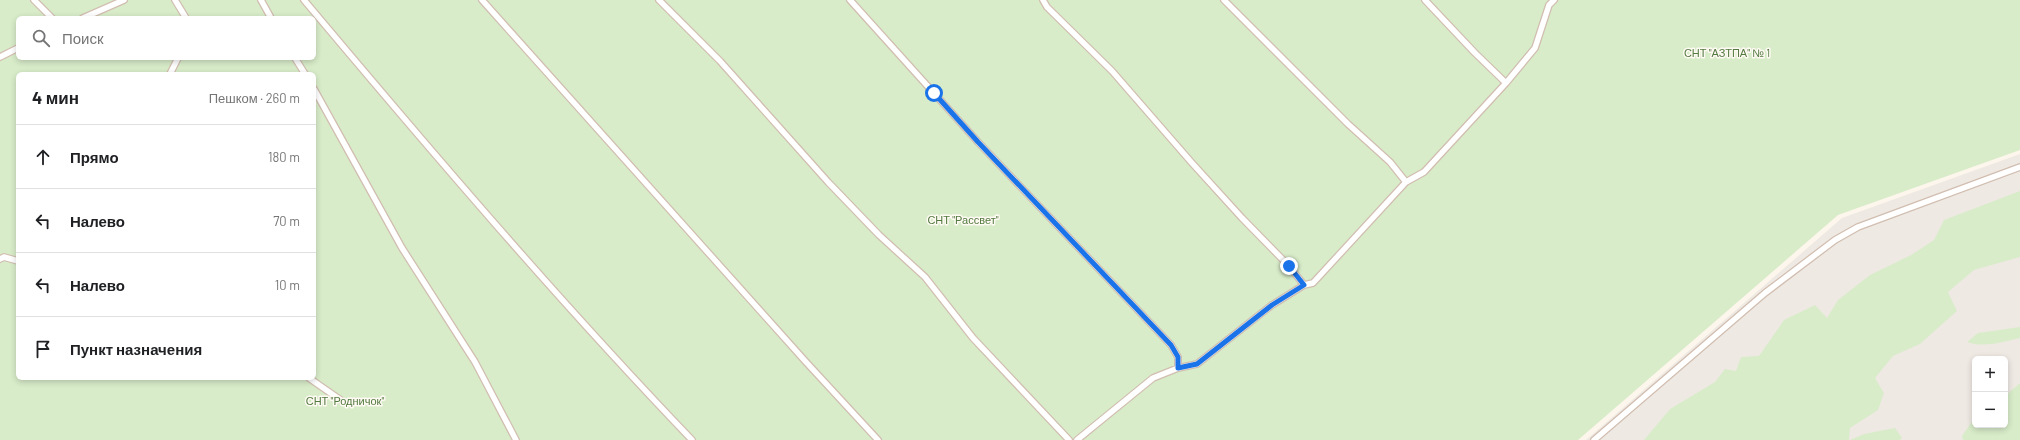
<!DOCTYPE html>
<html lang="ru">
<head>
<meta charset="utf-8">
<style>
  :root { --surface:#fff; --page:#f6f6f6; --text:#202124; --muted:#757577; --line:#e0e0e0 }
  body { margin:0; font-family:Barlow,sans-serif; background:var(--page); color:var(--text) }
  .controls { position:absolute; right:12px; bottom:12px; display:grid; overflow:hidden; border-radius:6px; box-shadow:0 2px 6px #0003 }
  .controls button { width:36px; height:36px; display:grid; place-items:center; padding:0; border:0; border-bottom:1px solid var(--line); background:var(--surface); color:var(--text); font:20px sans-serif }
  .stop { position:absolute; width:12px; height:12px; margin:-9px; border:3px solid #1a73e8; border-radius:50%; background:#fff }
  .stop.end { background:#1a73e8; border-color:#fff; box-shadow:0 1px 4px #0008 }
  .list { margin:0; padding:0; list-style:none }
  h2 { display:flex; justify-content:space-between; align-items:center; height:52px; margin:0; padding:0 16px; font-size:17px }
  h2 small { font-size:13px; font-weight:400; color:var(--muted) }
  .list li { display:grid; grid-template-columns:26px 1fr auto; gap:12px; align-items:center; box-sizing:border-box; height:64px; padding:0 16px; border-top:1px solid var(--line) }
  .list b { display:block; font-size:15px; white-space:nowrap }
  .list em { font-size:13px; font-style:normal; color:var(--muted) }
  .icon { flex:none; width:22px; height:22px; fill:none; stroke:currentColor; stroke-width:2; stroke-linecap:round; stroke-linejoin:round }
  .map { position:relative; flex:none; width:2020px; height:440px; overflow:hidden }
  .search { position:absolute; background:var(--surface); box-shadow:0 2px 6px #0003; left:16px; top:16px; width:300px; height:44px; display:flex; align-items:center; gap:10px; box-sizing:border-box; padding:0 14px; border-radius:6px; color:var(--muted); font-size:15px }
  .panel { position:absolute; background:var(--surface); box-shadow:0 2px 6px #0003; left:16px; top:72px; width:300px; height:308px; border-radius:6px }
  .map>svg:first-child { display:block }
</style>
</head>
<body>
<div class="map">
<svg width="2020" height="440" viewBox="0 0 2020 440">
  <rect width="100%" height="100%" fill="#fdf6ec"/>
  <path fill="#efe9e4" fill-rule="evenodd" d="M2020,154V440H1586L1842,218ZM1975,359H2005V425H1975Z"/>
  <path fill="#d8ecc9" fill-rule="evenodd" d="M0,0H2020V150L1838,215L1578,440H0ZM18,18H314V58H18ZM18,74H314V378H18Z
    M2020,191V257L1974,270L1948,292L1957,311L1920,344L1893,356L1875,378L1884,393L1878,410L1850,428L1849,440H1644L1670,409L1715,382L1725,369L1736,371L1741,357L1759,356L1784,320L1815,305L1827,318L1838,300L1870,275L1911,255L1934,240L1944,220Z
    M2020,327V338C2002,342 1985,348 1967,342L1978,333Z
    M2020,383V440H1963L1962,436L1975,417V425H2005V396Z
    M1895,428L1902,438L1900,440H1850L1864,434Z"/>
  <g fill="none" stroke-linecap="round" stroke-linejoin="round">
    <g stroke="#d1beb0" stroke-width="8">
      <path id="lane" d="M34,0L52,18
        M175,0L186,18
        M261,0L271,18
        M304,0C430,150 557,299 692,440
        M482,0L806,362L878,440
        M659,0L720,61L828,182L879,235L925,277L973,338L1069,440
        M850,0L978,142L1171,345L1178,357V368
        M1043,0L1047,7L1112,71L1192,163L1242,218L1289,266L1304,285
        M1224,0L1348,124L1390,162L1406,182
        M83,18L124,0
        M0,57L18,48
        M295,58L305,74
        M170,74L178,58
        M1506,83L1535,48L1549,5L1554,0
        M314,89L402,248L475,362L516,440
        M0,259L4,257L18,261
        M309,378L342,401
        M1077,440L1153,378L1178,368L1197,364L1272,305L1304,285L1313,283L1406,182L1424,172L1506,83L1475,53L1425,0
        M1594,440L1765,293L1835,240L1858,227L2020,167"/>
    </g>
    <use href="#lane" stroke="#fff" stroke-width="5.5"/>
  </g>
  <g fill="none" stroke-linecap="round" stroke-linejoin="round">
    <path stroke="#1a73e8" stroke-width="5" d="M934,93L978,142L1171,345L1178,357V368L1197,364L1272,305L1304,285L1289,266"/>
  </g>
  <g text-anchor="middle" stroke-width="3" stroke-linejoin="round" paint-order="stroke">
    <g font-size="11" fill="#537a41" stroke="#fffaf3">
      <text x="1727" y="57">СНТ "АЗТПА" № 1</text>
      <text x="963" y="224">СНТ "Рассвет"</text>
      <text x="345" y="405">СНТ "Родничок"</text>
    </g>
  </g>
</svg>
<div class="controls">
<button>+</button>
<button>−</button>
</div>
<div class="stop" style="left:934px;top:93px"></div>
<div class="stop end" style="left:1289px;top:266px"></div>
<div class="search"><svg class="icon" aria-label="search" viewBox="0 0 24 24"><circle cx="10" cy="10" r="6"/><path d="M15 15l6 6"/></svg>Поиск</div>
<section class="panel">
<h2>4 мин<small>Пешком · 260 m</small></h2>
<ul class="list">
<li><svg class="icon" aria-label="ahead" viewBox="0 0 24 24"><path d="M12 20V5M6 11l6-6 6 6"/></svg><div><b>Прямо</b></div><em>180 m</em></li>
<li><svg class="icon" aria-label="left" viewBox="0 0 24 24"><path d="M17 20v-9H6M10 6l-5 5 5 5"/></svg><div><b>Налево</b></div><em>70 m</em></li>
<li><svg class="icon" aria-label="left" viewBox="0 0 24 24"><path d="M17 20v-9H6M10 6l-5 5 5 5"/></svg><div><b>Налево</b></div><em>10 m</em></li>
<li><svg class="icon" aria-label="arrive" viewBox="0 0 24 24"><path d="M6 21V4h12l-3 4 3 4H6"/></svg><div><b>Пункт назначения</b></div></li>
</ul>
</section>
</div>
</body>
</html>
